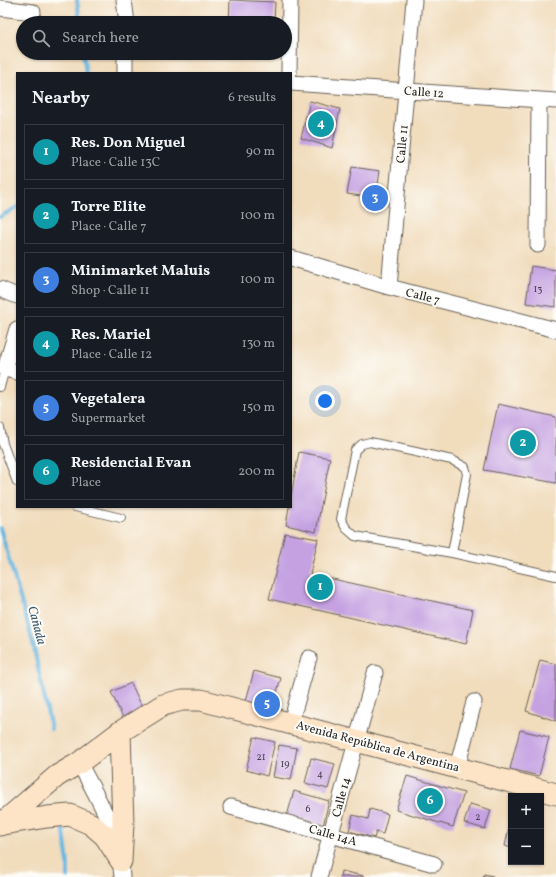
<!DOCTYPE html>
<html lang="en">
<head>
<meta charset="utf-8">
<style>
  :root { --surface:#171b24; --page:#242831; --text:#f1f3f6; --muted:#9ea1a6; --line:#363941; --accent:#7c3aed }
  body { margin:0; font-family:Vollkorn,serif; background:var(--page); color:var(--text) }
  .controls { position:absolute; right:12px; bottom:12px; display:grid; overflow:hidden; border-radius:0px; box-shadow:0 1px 3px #0004 }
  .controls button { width:36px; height:36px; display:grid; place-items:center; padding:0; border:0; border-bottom:1px solid var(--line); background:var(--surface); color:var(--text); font:20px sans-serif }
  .you { position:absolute; left:325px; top:401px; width:14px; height:14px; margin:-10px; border:3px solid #fff; border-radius:50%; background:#1a73e8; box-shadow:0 0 0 6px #1a73e833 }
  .badge { display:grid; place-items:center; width:26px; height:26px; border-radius:50%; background:var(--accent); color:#fff; font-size:13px; font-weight:700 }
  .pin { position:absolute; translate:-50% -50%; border:2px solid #fff; box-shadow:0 1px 4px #0006 }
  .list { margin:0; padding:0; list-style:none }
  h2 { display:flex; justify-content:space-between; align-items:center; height:52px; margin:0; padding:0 16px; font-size:17px }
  h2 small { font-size:13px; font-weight:400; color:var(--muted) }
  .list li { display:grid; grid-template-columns:26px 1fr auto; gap:12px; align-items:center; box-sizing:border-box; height:56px; margin:0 8px 8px; padding:0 8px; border:1px solid var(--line); border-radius:0px }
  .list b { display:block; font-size:15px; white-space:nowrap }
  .list p { margin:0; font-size:13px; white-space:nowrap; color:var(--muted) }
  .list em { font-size:13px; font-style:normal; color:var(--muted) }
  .icon { flex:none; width:22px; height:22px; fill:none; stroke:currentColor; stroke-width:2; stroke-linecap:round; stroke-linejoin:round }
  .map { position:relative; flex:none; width:556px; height:877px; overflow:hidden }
  .search { position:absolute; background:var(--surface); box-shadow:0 1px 3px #0004; left:16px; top:16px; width:276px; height:44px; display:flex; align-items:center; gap:10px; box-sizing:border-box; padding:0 14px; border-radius:22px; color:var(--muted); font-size:15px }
  .panel { position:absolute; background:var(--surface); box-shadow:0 1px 3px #0004; left:16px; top:72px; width:276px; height:436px; border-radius:0px }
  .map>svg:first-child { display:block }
</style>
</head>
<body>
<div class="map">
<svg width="556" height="877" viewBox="0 0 556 877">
  <rect width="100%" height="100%" fill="#fdfcf7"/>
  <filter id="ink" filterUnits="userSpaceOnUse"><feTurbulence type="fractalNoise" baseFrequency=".025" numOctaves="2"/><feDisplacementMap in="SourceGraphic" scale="8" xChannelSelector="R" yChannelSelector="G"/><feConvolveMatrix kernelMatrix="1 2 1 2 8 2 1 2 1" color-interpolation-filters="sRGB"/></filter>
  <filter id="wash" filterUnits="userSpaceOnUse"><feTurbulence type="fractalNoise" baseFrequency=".012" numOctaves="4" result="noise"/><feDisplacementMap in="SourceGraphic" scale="16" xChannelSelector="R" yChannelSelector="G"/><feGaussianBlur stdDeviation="0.9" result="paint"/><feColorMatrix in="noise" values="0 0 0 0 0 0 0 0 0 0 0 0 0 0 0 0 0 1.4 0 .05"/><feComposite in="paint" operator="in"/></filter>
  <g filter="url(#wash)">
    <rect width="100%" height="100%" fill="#f1dcbc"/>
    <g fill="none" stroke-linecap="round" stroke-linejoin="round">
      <path stroke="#65b5e0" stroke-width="4" d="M77,0L80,23
        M83,53L86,73
        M0,217L17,207
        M0,528L32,639L51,729
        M63,824L68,864V877"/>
    </g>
    <g id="blocks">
      <path fill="#c5a1e2" d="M230,0L275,2L274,23H229Z
        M310,101L340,109L332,148L301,138Z
        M352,167L380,171L376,198L347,194Z
        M531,266L556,270V307L526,303Z
        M498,404L556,417V483L484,470Z
        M299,452L330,458L316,532L286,525L289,507H291V496Z
        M285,533L318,539L310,574L473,610L466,644L269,599Z
        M540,660L556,664V721L526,711Z
        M254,671L281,678L272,709L246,701Z
        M131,683L144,711L124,720L111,692Z
        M520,730L549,737L539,776L510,769Z
        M254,737L275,742L267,776L246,770Z
        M279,745L297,748L291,780L273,777Z
        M311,758L335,764L328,789L305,783Z
        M407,776L464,793L453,827L396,810Z
        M294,791L329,801L323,826L287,816Z
        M470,804L491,810L485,829L464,823Z
        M370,809L388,814L383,834L376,832L374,838L349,831L353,815L368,819Z
        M510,823H511V848L505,846Z
        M341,871L364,876V877H340Z
        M484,874L493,876V877H483Z"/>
    </g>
  </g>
  <g filter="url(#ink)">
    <use href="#blocks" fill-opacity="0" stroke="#675f54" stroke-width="1"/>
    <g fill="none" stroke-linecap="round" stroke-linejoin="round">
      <g stroke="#675f54" stroke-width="10">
        <path id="lane" d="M0,387L5,369
          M0,428L3,444L17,482
          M75,507L121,518
          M452,553L467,474L465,467L452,460L370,442L362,444L355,450L341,519L346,528L355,536L452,553L556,576"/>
      </g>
      <g stroke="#675f54" stroke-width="17">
        <path id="street" d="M124,0L127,23
          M0,8L33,12
          M125,73V53
          M289,73L290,0
          M291,83L556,101
          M538,245L539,100
          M291,258L389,287L556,330
          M389,287L414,0
          M0,289L17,296
          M17,329L5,369L17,372
          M291,722L309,658
          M79,763C99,800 120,835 122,877
          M457,768L474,702
          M231,807L434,864
          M319,877L375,673"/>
      </g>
      <g stroke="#675f54" stroke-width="23">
        <path id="secondary" d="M120,732L123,824L121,861
          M3,824L47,817L70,815L91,824L105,836L121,861
          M0,825L57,776L79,763L120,732L163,705L182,700H201L556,794"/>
      </g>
      <use href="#lane" stroke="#fff" stroke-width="8"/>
      <use href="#street" stroke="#fff" stroke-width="15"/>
      <use href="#secondary" stroke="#fee4c6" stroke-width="21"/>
    </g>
  </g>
  <g text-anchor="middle" stroke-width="4" stroke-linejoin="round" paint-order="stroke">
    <g font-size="10" fill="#463d4e">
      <text x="538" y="292">13</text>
      <text x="261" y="760">21</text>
      <text x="285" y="767">19</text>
      <text x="320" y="777">4</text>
      <text x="308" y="812">6</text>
      <text x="478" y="820">2</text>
    </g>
    <g font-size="12" fill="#1c1c1c" stroke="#fdfcf7">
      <text transform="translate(424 92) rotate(4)" y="4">Calle 12</text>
      <text transform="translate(402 144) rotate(-85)" y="4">Calle 11</text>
      <text transform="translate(423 296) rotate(14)" y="4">Calle 7</text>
      <text transform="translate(378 746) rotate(15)" y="4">Avenida República de Argentina</text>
      <text transform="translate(341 797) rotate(-75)" y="4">Calle 14</text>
      <text transform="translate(333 835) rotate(16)" y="4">Calle 14A</text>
    </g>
    <g font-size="13" font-style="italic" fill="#39596a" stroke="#fdfcf7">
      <text transform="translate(38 625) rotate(75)" y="5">Cañada</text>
    </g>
  </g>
</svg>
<div class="controls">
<button>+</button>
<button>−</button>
</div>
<div class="you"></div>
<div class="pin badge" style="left:320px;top:587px;background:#0f9aa8">1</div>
<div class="pin badge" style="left:523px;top:443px;background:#0f9aa8">2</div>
<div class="pin badge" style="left:375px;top:198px;background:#3f7fe0">3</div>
<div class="pin badge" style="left:321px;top:124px;background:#0f9aa8">4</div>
<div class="pin badge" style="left:267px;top:704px;background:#3f7fe0">5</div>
<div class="pin badge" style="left:430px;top:801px;background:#0f9aa8">6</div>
<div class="search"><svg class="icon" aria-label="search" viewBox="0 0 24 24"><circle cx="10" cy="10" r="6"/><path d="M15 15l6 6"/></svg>Search here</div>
<section class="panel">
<h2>Nearby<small>6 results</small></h2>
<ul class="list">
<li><span class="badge" style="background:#0f9aa8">1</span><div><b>Res. Don Miguel</b><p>Place · Calle 13C</p></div><em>90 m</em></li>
<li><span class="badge" style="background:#0f9aa8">2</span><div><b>Torre Elite</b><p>Place · Calle 7</p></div><em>100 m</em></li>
<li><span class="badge" style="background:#3f7fe0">3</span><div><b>Minimarket Maluis</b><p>Shop · Calle 11</p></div><em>100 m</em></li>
<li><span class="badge" style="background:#0f9aa8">4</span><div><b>Res. Mariel</b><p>Place · Calle 12</p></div><em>130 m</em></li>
<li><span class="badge" style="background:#3f7fe0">5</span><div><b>Vegetalera</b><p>Supermarket</p></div><em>150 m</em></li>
<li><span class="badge" style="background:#0f9aa8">6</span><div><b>Residencial Evan</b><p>Place</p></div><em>200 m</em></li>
</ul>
</section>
</div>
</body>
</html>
